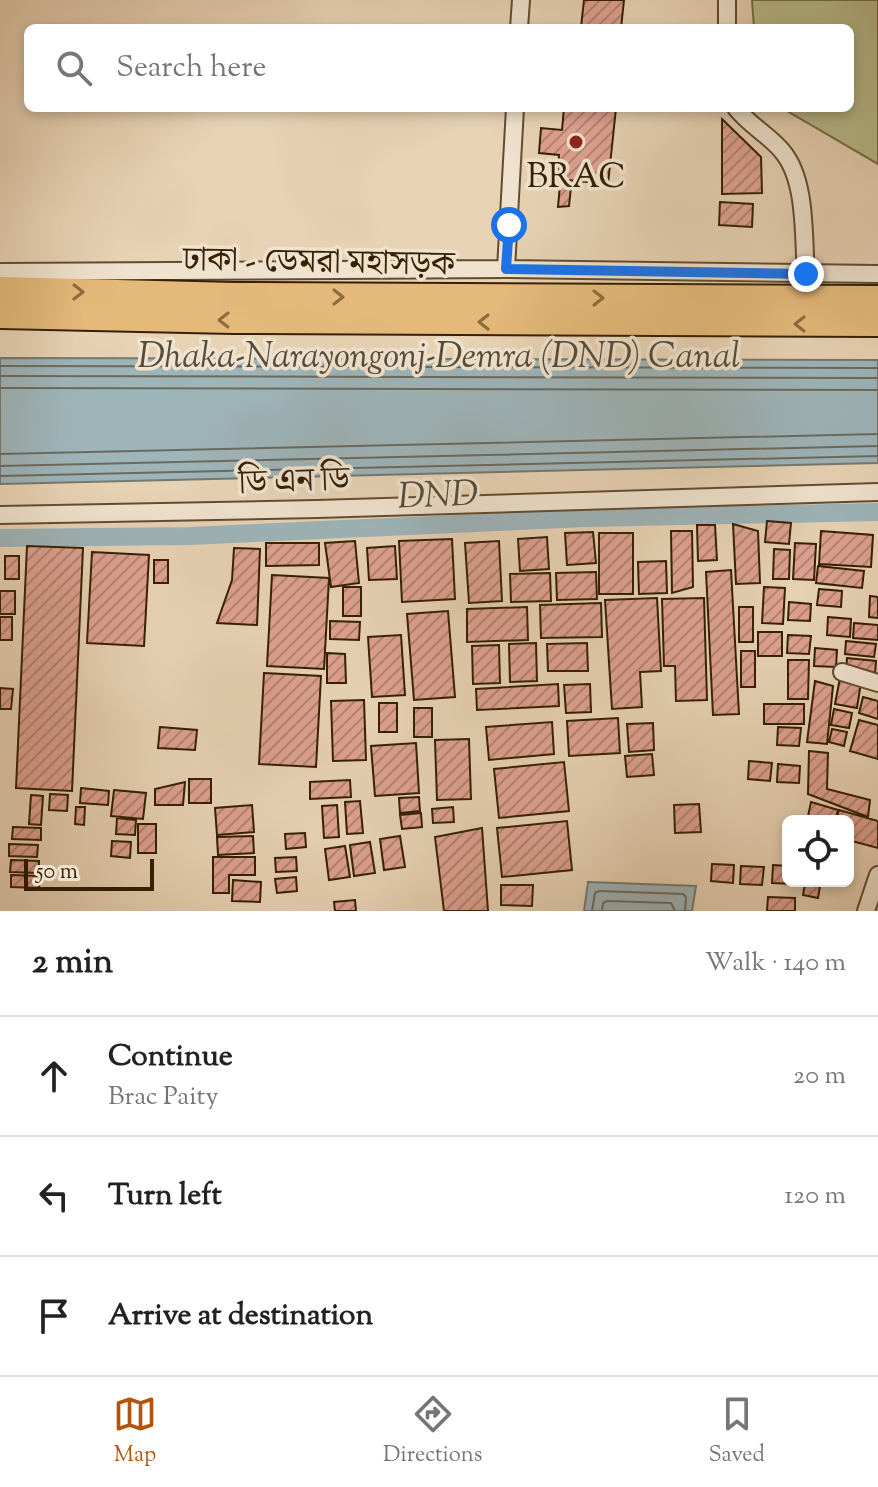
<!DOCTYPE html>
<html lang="en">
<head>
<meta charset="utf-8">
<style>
  :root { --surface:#fff; --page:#f2f2f2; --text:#222; --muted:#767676; --line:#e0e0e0; --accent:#b45309 }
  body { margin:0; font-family:"Sorts Mill Goudy","Noto Serif Bengali",serif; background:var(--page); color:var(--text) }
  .controls { position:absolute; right:24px; bottom:24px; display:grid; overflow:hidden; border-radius:12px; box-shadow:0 4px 12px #0003 }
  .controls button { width:72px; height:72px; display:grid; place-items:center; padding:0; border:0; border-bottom:2px solid var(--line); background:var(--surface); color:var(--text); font:40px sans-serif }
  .scale { position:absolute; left:24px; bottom:20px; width:130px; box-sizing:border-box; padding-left:8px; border:4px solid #361f02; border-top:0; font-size:22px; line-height:28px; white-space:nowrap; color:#361f02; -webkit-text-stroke:6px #efe2ce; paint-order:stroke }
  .stop { position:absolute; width:24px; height:24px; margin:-18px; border:6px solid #1a73e8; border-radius:50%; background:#fff }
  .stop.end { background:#1a73e8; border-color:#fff; box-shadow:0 2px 8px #0008 }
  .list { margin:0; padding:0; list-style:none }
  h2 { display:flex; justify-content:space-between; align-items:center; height:104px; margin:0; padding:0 32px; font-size:34px }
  h2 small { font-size:26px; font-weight:400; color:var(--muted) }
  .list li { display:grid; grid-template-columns:52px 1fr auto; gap:24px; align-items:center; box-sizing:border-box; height:120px; padding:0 32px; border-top:2px solid var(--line) }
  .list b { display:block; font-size:30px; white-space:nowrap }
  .list p { margin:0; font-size:26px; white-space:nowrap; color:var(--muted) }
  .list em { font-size:26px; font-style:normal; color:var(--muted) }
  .icon { flex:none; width:44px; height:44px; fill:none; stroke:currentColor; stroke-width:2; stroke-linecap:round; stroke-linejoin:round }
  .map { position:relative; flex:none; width:878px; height:911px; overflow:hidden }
  .search { position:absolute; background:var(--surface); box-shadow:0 4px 12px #0003; left:24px; right:24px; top:24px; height:88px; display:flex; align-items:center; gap:20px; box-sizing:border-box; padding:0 28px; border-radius:12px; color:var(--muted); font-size:30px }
  .sheet { height:464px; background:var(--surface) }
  nav { display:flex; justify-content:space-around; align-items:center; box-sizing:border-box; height:112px; border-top:2px solid var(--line); background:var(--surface); font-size:22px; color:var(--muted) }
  nav a { display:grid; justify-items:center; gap:4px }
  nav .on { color:var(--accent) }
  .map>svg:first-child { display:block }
</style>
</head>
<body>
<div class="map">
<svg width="878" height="911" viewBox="0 0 878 911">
  <defs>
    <pattern id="building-hatch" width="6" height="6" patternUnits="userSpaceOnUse" patternTransform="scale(2)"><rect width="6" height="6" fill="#dda090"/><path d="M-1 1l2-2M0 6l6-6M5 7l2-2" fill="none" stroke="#b48273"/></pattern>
  </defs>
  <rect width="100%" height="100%" fill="#e7d2b4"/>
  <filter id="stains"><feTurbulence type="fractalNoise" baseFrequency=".0025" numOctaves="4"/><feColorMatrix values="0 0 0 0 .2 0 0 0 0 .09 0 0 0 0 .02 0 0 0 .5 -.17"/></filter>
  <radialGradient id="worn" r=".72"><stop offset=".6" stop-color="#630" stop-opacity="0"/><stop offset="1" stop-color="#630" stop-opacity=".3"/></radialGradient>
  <path fill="#b8bb8b" stroke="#776d46" stroke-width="2" d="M752,0H878V164L782,108H850V28H754Z"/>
  <path fill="#9db4b9" stroke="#747870" stroke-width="2" d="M0,358L878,360V463L0,484Z
    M588,882L696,886L692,911H584Z"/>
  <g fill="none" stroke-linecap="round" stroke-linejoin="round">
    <path stroke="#6a6a5e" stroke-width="2" d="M0,366L878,368
      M0,376L878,378
      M0,388L878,390
      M0,454L878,434
      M0,466L878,446
      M0,476L878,456
      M592,911L595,893L599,891L683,894L686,897L685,911
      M602,911L603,903L607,901L671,903L675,911"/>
    <path stroke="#9db4b9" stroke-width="18" d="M0,538L190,536L586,518L878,512"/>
  </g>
  <path fill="url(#building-hatch)" stroke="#361f02" stroke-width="2" d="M584,0H624L621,28H572L581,27Z
    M564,108H616L608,184L557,179L559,155L539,153L541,128L562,130Z
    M722,119L761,157L762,193L722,194Z
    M560,185L571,187L569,206L558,207Z
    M720,202L753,204L752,227L719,225Z
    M767,521L791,523L789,544L765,542Z
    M733,524L758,531L760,583L736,584Z
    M697,525H715L717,560L698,561Z
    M671,531H692L693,587L672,593Z
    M821,531L873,535L871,567L819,564Z
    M593,532L596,563L567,565L565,533Z
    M599,533H633V594H599Z
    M547,537L549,569L520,571L518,539Z
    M452,539L455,599L402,602L399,541Z
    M355,541L359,583L331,587L325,543Z
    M499,541L502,601L469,603L465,543Z
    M266,543H319V565L266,566Z
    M795,543L816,544L814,580L793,579Z
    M27,546L83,548L72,791L16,788Z
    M395,546L397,579L369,580L367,548Z
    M234,548L260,549L257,625L217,623L232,580Z
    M774,549L790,550L789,579H773Z
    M92,552L149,555L144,646L87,643Z
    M5,556H19V579H5Z
    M154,560H168V583H154Z
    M666,561L667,593L639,594L638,562Z
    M818,566L864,571L862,588L816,583Z
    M731,570L739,714L713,715L706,572Z
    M596,572L597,599L557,600L556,573Z
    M550,573L551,601L511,602L510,574Z
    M272,575L329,578L324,669L267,666Z
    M343,587H361V616H343Z
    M764,587L785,588L783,624L762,623Z
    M819,589L842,591L841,607L817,605Z
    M0,591H15V614H0Z
    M870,596L878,597V618L869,617Z
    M657,598L661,671L640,672L642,707L612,709L605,600Z
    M704,598L707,700L676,701L675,666H664L662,599Z
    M789,602L811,604L810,621L788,620Z
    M601,603L602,637L541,638L540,605Z
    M527,607L528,640L467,642V609Z
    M739,607H753V642H739Z
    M448,611L455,697L414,700L407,614Z
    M0,617H12V640H0Z
    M828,617L851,619L850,637L827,635Z
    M330,621L360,622L359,640L330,639Z
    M854,623L878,625V640L853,638Z
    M758,632H782V656H758Z
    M401,635L405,695L372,697L368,637Z
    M788,635L811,636L809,654L787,653Z
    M846,641L876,644L874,657L845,654Z
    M536,643L537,681L510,682L509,644Z
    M587,643L588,671H548L547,644Z
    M499,645L500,683L473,684L472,646Z
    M815,648L837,650L836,667L814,666Z
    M741,651H755V687H741Z
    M327,653L345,654L346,683H327Z
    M847,658L876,661L875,674L846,672Z
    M788,660H809L808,699H788Z
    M264,673L321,676L316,767L259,764Z
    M840,678L861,682L857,708L835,704Z
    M815,681L833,686L827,744L807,742Z
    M558,684L559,706L477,710L476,689Z
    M590,684L591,712L566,713L564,685Z
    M0,688L13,689L11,709H0Z
    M863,697L878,701V719L859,713Z
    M364,700L366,760L333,761L331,701Z
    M379,703H397V732H379Z
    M764,704H804V724H764Z
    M414,708H432V737H414Z
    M834,709L852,713L849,728L831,725Z
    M618,718L620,753L569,756L567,721Z
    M859,720L878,725V759L850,751Z
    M552,722L554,754L489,760L486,727Z
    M653,723L654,750L629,752L627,724Z
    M160,727L197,730L195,750L158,748Z
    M778,727L801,728L799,746L777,745Z
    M832,729L847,732L844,746L829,742Z
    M469,739L471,799L437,800L435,740Z
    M416,743L419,793L375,796L371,746Z
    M809,751L828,753L827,789L870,800L868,817L808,794Z
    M652,754L654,775L627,777L625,756Z
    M749,761L772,763L770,781L748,779Z
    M564,762L569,811L499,818L494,769Z
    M778,764L800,766L799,783L777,782Z
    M189,779H211V803H189Z
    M350,780L351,797L310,799V782Z
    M185,782L183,805H155V789Z
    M81,788L109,791L108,805L80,803Z
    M114,790L146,793L143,819L111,816Z
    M50,794L68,795L67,811L49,810Z
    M31,795L43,796L41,825L29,824Z
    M419,797L420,811L400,813L399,798Z
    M360,801L363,833L347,834L345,802Z
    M811,802L838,810L835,821H807Z
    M699,804L701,832L675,833L674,805Z
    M252,805L254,832L217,835L215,808Z
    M337,805L339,837L324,838L322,806Z
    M76,807H85L84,825L75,824Z
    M453,807L454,822L433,823L432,809Z
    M839,810L878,821V848L848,840V821H836Z
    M421,813L422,827L402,829L400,815Z
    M117,818L136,820L135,835L116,834Z
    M567,821L572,870L502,877L497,828Z
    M138,824H156V853H138Z
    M13,827L41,828V840L12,839Z
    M482,828L488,911H444L435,837Z
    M305,833L306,847L286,849L285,834Z
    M253,836L254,853L218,855L217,837Z
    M400,836L405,867L384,870L380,839Z
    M112,841L131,842L130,858L111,856Z
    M370,842L375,873L354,876L350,845Z
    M9,844L38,845L37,857L9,856Z
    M345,846L350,877L329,880L325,849Z
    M213,857H255V875H229V893H213Z
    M296,857L297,871L276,872L275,858Z
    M11,860L39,861V873L10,872Z
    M712,864L734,865L733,883L711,881Z
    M773,865L788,866V881H794V884L772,883Z
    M741,866L764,867L762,885L740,884Z
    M11,875L40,876L39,888L11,887Z
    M296,877L297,891L277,893L275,879Z
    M233,880L261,882L260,902L232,901Z
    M805,884L820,886L818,898L803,895Z
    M501,885H533L532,906L501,905Z
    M768,897L795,898V911H767Z
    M355,900L356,911H335L334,902Z"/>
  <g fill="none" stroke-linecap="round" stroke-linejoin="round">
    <g stroke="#624c2e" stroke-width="20">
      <path id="street" d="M727,0V28
        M519,28L521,0
        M736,108C749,125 769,135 782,151C807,180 803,236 806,274
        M506,269L515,108
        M0,272L506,269L878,274
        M0,515L317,509L878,492
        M842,672L878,683
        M866,911L878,875"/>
    </g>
    <g stroke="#361f02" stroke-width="30">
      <path id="primary" d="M0,290L234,296L878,299
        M0,315L233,320L878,323"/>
    </g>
    <use href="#street" stroke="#efe2ce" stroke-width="16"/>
    <use href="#primary" stroke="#e4b97a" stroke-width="26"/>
  </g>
  <defs><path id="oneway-chevron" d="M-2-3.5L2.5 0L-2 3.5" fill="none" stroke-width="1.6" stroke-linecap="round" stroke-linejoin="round" transform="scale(2)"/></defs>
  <g stroke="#8d6c3e">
    <use href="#oneway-chevron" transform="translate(78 292) rotate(1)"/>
    <use href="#oneway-chevron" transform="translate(338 297)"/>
    <use href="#oneway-chevron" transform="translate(598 298)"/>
    <use href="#oneway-chevron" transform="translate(224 320) rotate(-179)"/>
    <use href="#oneway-chevron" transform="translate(484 322) rotate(-180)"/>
    <use href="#oneway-chevron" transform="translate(800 324) rotate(-180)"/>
  </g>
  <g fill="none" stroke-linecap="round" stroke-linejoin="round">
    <path stroke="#1a73e8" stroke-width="10" d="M509,225L506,269L806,274"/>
  </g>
  <circle fill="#8f2418" stroke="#efe2ce" stroke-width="3" cx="576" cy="142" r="8"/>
  <g text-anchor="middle" stroke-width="7" stroke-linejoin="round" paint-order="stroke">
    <g font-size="34" fill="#361f02" stroke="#efe2ce">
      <text x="576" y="187">BRAC</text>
    </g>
    <g font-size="34" fill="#361f02" stroke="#efe2ce">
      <text transform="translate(319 260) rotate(1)" y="12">ঢাকা - ডেমরা মহাসড়ক</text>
      <text transform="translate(294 479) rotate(-2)" y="12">ডি এন ডি</text>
    </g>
    <g font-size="36" font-style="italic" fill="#554c39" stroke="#efe2ce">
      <text x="439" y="367">Dhaka-Narayongonj-Demra (DND) Canal</text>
      <text transform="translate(438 493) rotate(-2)" y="13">DND</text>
    </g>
  </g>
  <rect width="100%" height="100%" filter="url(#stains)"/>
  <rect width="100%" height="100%" fill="url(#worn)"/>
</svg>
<div class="controls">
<button><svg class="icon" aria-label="locate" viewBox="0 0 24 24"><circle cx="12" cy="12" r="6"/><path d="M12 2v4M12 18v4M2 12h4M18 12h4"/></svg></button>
</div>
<div class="scale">50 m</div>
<div class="stop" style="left:509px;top:225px"></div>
<div class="stop end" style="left:806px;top:274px"></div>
<div class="search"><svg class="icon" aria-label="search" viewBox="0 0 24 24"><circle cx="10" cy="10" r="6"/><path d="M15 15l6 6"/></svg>Search here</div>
</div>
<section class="sheet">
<h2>2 min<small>Walk · 140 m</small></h2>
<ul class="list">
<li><svg class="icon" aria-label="ahead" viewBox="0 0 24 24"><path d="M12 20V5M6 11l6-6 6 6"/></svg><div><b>Continue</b><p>Brac Paity</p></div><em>20 m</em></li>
<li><svg class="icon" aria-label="left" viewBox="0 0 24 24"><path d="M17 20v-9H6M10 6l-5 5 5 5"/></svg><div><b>Turn left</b></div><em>120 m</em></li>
<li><svg class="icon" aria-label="arrive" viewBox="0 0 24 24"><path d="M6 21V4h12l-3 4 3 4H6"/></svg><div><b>Arrive at destination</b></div></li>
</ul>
</section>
<nav>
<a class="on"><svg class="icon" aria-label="map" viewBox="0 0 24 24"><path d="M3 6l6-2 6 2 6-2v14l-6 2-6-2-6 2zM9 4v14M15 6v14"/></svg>Map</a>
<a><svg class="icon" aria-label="directions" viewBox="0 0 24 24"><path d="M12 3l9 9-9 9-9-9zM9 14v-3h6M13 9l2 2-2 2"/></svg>Directions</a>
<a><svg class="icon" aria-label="saved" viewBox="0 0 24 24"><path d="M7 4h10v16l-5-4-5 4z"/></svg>Saved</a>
</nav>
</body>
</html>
